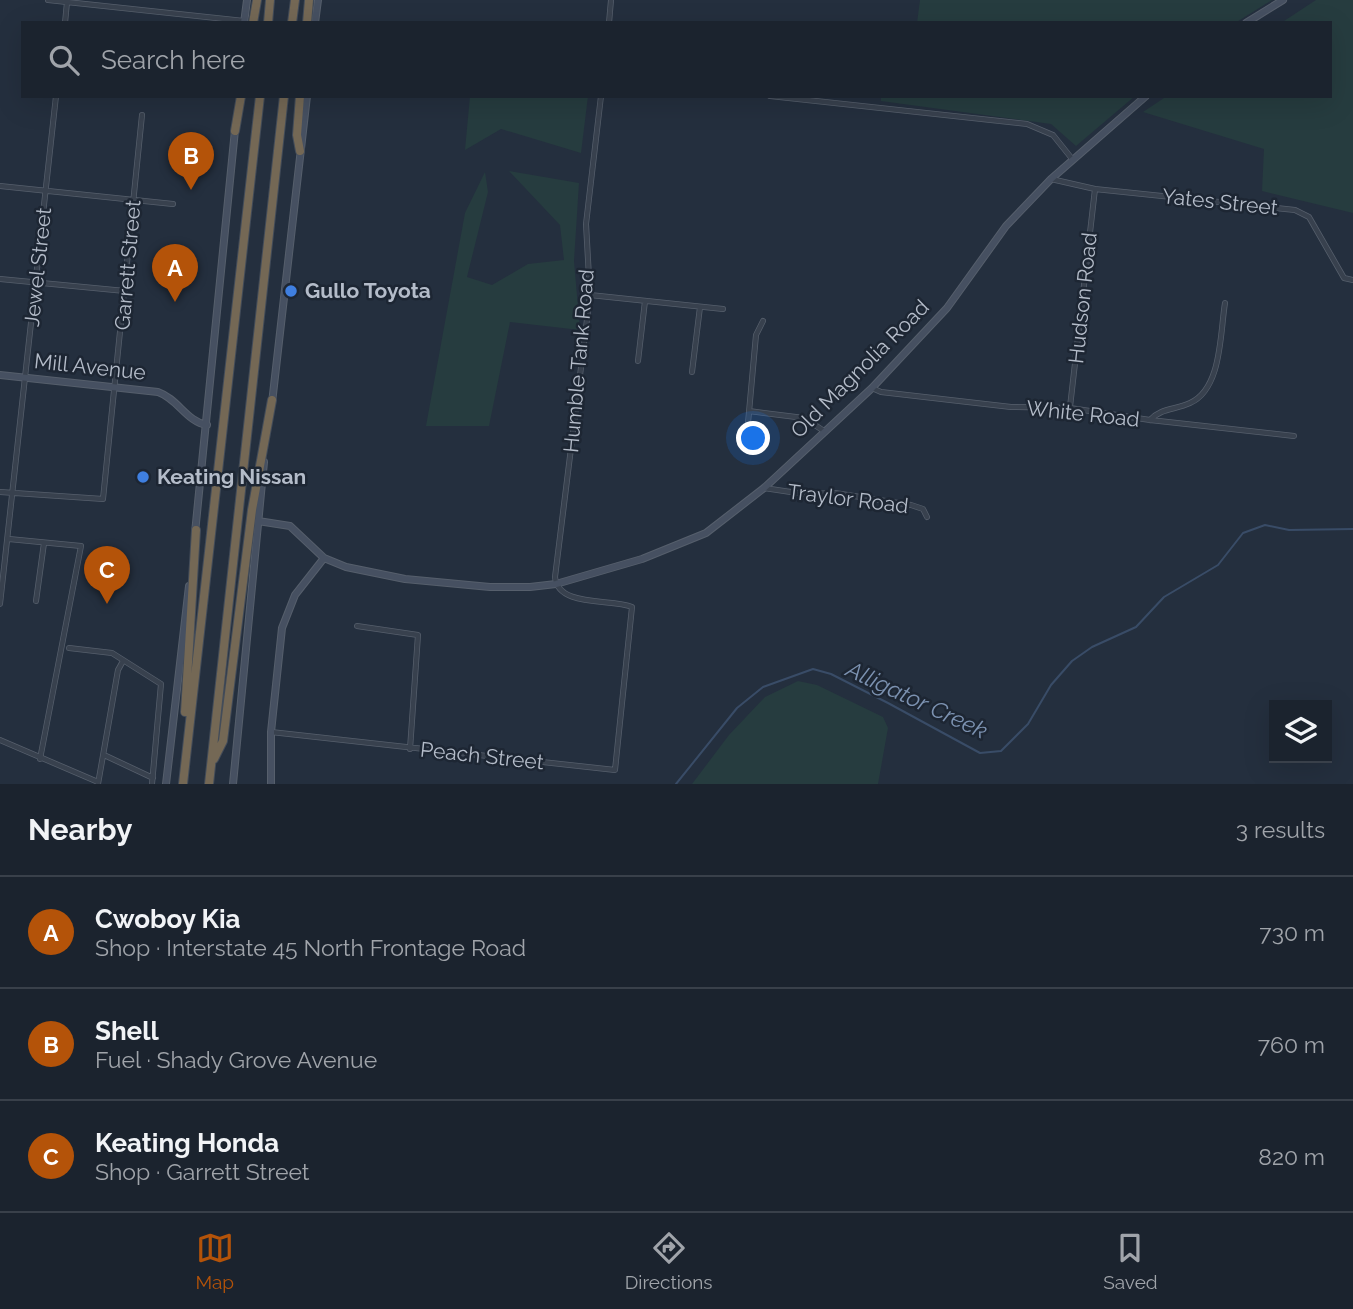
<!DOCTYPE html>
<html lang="en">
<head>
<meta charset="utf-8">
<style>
  :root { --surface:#1b232e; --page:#242b36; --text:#f1f3f6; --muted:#a0a4aa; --line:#39404a; --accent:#b45309 }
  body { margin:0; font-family:Raleway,sans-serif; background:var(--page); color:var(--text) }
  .controls { position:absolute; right:21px; bottom:21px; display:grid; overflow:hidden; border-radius:0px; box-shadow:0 7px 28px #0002 }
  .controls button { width:63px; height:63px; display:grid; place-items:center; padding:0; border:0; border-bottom:2px solid var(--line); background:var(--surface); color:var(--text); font:35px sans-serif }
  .you { position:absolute; left:754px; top:439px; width:24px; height:24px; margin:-18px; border:5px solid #fff; border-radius:50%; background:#1a73e8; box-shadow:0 0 0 10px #1a73e833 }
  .badge { display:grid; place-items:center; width:46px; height:46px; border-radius:50%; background:var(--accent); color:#fff; font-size:23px; font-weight:700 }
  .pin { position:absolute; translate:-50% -58px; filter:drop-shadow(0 2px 4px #0008) }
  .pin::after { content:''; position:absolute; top:37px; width:24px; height:21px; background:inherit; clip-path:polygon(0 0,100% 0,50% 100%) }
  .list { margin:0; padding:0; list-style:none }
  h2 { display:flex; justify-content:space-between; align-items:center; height:91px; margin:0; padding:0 28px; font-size:30px }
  h2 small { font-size:23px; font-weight:400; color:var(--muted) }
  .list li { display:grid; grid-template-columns:46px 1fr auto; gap:21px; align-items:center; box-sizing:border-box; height:112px; padding:0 28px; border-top:2px solid var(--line) }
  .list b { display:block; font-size:26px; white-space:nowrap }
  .list p { margin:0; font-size:23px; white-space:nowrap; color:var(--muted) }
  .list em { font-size:23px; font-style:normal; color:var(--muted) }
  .icon { flex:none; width:38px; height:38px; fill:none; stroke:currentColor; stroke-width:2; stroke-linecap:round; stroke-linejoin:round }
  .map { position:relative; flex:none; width:1353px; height:784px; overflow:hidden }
  .search { position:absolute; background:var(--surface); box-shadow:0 7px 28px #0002; left:21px; right:21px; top:21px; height:77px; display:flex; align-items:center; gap:18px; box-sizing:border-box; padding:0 24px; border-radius:0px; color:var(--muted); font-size:26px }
  .sheet { height:427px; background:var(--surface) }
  nav { display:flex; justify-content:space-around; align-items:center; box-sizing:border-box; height:98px; border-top:2px solid var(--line); background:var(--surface); font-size:19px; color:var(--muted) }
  nav a { display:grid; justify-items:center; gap:4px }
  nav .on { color:var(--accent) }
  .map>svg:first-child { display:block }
</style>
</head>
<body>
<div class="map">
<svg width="1353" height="784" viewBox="0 0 1353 784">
  <rect width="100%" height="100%" fill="#242f3e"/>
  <path fill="#263c3f" d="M920,0H1272L1235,23H917Z
    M1316,0H1353V213L1262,191L1264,149L1143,112L1167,96H1330V23H1281Z
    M470,96H588L581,153L501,129L465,150Z
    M881,96H1135L1076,146L1051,124L881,101Z
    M509,171L579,183L574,261L580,330L510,322L489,426H426L465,213L485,172L488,192L467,277L492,285L528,264L564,260L560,225Z
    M798,681L817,685L883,717L888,728L878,784H692L729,735L765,697Z"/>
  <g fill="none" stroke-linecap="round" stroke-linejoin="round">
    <path stroke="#394c67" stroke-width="2" d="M676,784L737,708L763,687L813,669L831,674L888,703L980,753L1001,751L1028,724L1051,685L1072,661L1092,647L1136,627L1164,597L1218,565L1243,533L1265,525L1289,530L1353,529"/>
    <g stroke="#565f6c" stroke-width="6">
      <path id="street" d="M48,0L244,21
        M65,23L67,2
        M609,23L611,0
        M770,96L1027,124L1053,135L1073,160
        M1051,179L1095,189L1295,210L1309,217L1344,278L1353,280
        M0,186L173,204
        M0,279L125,291
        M590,295L723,309
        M638,361L645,301
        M692,372L700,307
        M872,388L881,392L1011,407L1070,408L1150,420L1294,436
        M1070,407L1095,189
        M749,411L804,418L824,431
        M1150,420C1161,408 1175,410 1190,403C1222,389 1220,333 1225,303
        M752,433L748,423L756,335L763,321
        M764,488L804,494L835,493L911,505L923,509L927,517
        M0,492L103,499L142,115
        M9,539L81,546L40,759
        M36,601L44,543
        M0,604L56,96
        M357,626L418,635L410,749
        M69,648L112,653L161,684L152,784
        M271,732L615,770L632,607C612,598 558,608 555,577L590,295L586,224L601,96
        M0,740L98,782
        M104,755L153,778
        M98,784L118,670L123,661"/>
    </g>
    <g stroke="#565f6c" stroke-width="8">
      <path id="secondary" d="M244,23L247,0
        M315,23L318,0
        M1246,23L1283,0
        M0,375L158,392C178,399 187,422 207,425
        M272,403L307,96
        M258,521L290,526L324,558
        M195,533L235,130
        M166,784L189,586
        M233,784L264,462
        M271,784V732L282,628L295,595L324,558L346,567L405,579L490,587H530L556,584L642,559L706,533L764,488L872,388L947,308L1006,226L1051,179L1146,96"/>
    </g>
    <g stroke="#434c59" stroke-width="10">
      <path id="highway" d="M253,23L257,0
        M268,23L270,0
        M292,23L295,0
        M307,23L309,0
        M300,96L297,135L300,151
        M235,131L241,96
        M185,712L196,530
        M214,759L223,741L252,510L272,400
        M183,784L260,96
        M209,784L284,96"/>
    </g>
    <use href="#street" stroke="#38414e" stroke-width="4.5"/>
    <use href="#secondary" stroke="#465061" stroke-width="6"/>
    <use href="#highway" stroke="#746855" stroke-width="8"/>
  </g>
  <g fill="#3f7fe0" stroke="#1d2633" stroke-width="2.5">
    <circle cx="291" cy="291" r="7"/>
    <circle cx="143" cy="477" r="7"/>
  </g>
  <g text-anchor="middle" stroke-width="5" stroke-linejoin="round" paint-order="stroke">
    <g font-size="21" fill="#b4bcc9" stroke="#1d2633">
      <text transform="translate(1220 202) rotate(6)" y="7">Yates Street</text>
      <text transform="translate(128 265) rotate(-85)" y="7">Garrett Street</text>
      <text transform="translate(38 267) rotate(-84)" y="7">Jewel Street</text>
      <text transform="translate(1083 298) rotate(-84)" y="7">Hudson Road</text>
      <text transform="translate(579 361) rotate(-85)" y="7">Humble Tank Road</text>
      <text transform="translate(90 367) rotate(6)" y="7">Mill Avenue</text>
      <text transform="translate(860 369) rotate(-45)" y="7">Old Magnolia Road</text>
      <text transform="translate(1083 414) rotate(6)" y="7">White Road</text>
      <text transform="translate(848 499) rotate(7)" y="7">Traylor Road</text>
      <text transform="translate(482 756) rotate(6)" y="7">Peach Street</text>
    </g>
    <g font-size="21" font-weight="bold" fill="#b4bcc9" stroke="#1d2633" text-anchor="start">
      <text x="305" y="298">Gullo Toyota</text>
      <text x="157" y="484">Keating Nissan</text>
    </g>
    <g font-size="23" font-style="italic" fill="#7c92b1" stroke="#1d2633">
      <text transform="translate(917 700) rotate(25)" y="8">Alligator Creek</text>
    </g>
  </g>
</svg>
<div class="controls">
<button><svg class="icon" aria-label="layers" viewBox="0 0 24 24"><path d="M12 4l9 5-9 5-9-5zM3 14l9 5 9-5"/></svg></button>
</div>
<div class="you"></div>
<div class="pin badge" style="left:175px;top:302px">A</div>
<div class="pin badge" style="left:191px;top:190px">B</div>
<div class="pin badge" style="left:107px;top:604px">C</div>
<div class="search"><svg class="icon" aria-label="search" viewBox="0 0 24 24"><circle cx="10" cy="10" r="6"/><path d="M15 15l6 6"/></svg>Search here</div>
</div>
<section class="sheet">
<h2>Nearby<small>3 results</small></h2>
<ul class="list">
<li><span class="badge">A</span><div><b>Cwoboy Kia</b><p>Shop · Interstate 45 North Frontage Road</p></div><em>730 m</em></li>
<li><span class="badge">B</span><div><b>Shell</b><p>Fuel · Shady Grove Avenue</p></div><em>760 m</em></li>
<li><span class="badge">C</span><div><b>Keating Honda</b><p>Shop · Garrett Street</p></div><em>820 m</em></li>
</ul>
</section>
<nav>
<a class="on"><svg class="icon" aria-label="map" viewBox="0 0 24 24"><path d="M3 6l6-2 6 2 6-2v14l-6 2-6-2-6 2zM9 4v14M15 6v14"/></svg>Map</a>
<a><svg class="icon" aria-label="directions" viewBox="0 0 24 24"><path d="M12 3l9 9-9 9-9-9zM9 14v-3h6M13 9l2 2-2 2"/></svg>Directions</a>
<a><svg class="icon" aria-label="saved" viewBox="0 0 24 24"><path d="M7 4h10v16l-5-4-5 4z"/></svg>Saved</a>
</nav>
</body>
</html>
